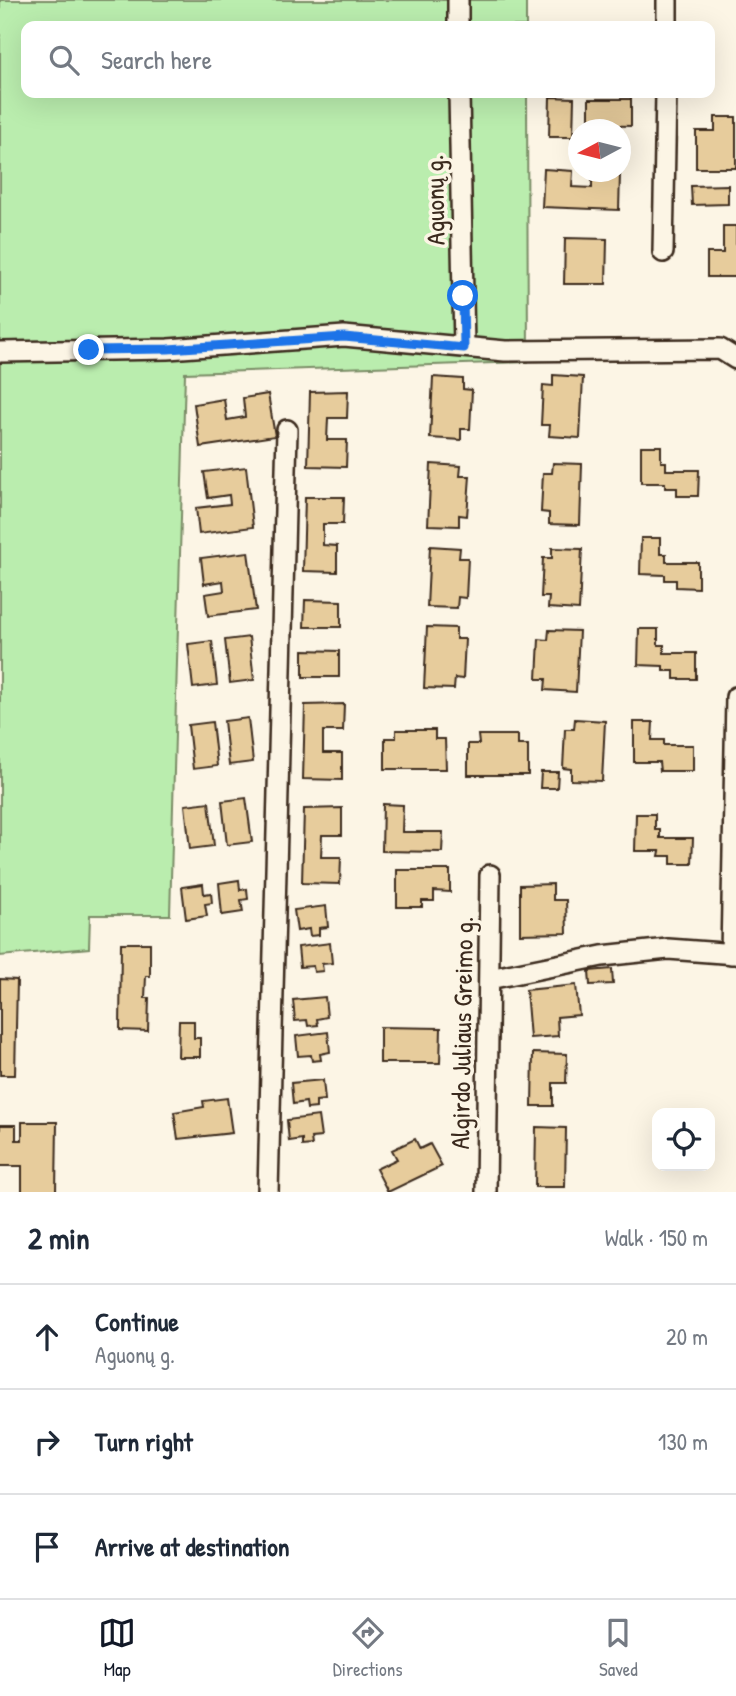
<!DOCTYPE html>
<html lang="en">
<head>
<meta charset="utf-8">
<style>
  :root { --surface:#fff; --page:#f2f2f3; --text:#1f2937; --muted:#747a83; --line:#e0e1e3; --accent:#111827 }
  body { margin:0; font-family:"Patrick Hand",sans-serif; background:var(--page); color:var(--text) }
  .controls { position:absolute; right:21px; bottom:21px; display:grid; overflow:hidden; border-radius:14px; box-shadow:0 7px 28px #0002 }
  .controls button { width:63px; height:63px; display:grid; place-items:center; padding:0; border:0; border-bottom:2px solid var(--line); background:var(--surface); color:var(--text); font:35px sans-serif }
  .compass { position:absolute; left:568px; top:119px; width:63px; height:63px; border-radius:50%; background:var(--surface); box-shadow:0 7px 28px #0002; rotate:263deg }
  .stop { position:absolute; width:21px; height:21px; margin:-16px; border:5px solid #1a73e8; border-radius:50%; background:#fff }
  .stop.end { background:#1a73e8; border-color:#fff; box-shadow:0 2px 7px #0008 }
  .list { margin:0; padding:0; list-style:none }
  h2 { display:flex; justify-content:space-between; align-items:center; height:91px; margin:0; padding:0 28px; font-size:30px }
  h2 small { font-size:23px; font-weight:400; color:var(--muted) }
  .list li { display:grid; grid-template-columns:46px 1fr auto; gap:21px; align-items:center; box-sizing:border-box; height:105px; padding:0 28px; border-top:2px solid var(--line) }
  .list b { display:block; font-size:26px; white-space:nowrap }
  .list p { margin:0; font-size:23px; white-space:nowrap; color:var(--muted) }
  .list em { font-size:23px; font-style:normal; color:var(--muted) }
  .icon { flex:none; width:38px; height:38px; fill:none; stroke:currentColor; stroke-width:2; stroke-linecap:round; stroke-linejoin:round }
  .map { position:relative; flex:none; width:736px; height:1192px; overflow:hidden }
  .search { position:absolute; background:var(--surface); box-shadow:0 7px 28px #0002; left:21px; right:21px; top:21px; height:77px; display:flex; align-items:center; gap:18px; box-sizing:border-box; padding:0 24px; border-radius:14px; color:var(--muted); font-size:26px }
  .sheet { height:406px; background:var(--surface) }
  nav { display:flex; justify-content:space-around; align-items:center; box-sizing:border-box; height:98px; border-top:2px solid var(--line); background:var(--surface); font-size:19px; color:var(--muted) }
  nav a { display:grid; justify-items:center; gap:4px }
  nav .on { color:var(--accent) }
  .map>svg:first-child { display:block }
</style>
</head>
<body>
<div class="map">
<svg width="736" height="1192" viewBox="0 0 736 1192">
  <rect width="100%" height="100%" fill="#fcf5e5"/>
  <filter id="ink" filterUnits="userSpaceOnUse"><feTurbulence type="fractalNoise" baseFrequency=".0143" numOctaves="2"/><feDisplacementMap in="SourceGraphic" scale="14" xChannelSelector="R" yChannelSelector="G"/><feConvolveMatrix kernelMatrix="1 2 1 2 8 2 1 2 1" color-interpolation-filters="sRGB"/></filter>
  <g filter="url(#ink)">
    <path fill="#baedae" stroke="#7a8c66" stroke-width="2" d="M0,0H526V26H26V93H527L528,362L185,373L170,915H90L89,948L0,956Z"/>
    <path fill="#e7cc9c" stroke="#3b2a1e" stroke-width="2" d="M550,97L574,98L573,137H549Z
      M589,99H631V126L589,125Z
      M715,117H736V168H696V131H715Z
      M544,169L573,171L572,187L592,188V172L620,174L619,210L542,207Z
      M728,185V204L692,205L691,186Z
      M723,226H736V277H707V253H723Z
      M565,238L607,239L606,284H564Z
      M553,375L583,377L580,438L549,436L550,425H541L543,385L553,386Z
      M433,377L463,379V389L472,390L470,429H461V440L430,438Z
      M348,391L347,418H328L327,440H347L346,467L308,466L310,392Z
      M268,394L275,436L200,447L194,404L224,399L227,420L245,417L243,398Z
      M641,446H661V462H666V470H699L698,496H677V488H665V483H641Z
      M553,463L582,464L580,525L549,524V513L541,512L543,473H552Z
      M431,464L461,466L460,476H470L467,516L459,515V526L428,525Z
      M246,467L253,527L199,534L196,508L230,504L229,495L208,498L204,472Z
      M305,497H344L343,524H323V545L337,546V572L303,571Z
      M641,538H660V554H666V562H698V588L676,587V580H665V575L640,574Z
      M430,546L460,548L459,558H468L466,598L458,597L457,608L427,607Z
      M552,548L582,549L579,610L548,608L549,597H541L543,558H552Z
      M248,552L256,610L208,616L205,594L224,591L223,581L204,584L201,558Z
      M305,600L341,601V627H304Z
      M427,627L456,628V639H465L463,679L455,678L454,689L424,688Z
      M639,629H658V645H664V653H696V679H674V671H663V666L638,665Z
      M549,630L579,631L576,692L545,690L546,679H537L539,639L548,640Z
      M249,637L254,680L230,683L225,640Z
      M212,641L217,685L193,688L188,644Z
      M303,650L339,651V677H303Z
      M344,704L343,731H323V753H342V780L303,779L305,705Z
      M248,718L253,762L229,765L224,721Z
      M575,719L605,721L602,781L571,780V769L563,768L565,729H574Z
      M212,722L217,766L193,769L188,725Z
      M634,722H653L652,740H664V745H693V771H660L659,762H634Z
      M396,730H435V739H445L446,769H385V738H396Z
      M478,735H518V745H528V775H468V744H479Z
      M541,772H558L557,788H540Z
      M246,798L252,842L227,845L222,801Z
      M209,802L214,846L190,849L185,805Z
      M383,804L403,805L402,832H443L442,852L382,851Z
      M342,808V835H322L321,857H341L340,884L302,883L304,809Z
      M636,814H655V830H660V838H693L692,864H671V856H659L660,851H635Z
      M397,870H450V892L434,891V901H422V907H397Z
      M239,880L240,890L247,889L248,899L241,900L243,912L222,915L219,883Z
      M203,884L204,894L211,893L212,903L205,904L207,916L186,919L182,887Z
      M553,884V900H566L567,933L520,934V885Z
      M326,906L328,927L319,928V935L310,936L309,929L297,931L294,910Z
      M121,943H150V976H146L145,998H149L148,1031L120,1030Z
      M330,943L332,963L322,964L323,971L314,972L313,966L300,967L298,947Z
      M612,969L613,984L590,985L589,971Z
      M0,979L17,980L15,1075H0Z
      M576,985L579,1015L557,1017L558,1036L530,1038L526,990Z
      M325,997L327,1017L317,1019L318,1025L308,1026L307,1020L295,1021L293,1000Z
      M179,1021H194V1038H200V1057H178Z
      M380,1027L441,1028L440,1063H380Z
      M328,1032L330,1052L320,1054L321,1060L312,1061L311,1055L298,1056L296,1036Z
      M533,1053L567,1054L566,1083H553V1106H532Z
      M323,1080L325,1100L316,1101V1108L307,1109L306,1102L293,1104L291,1083Z
      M227,1098L232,1133L178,1139L174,1112L204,1107L203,1101Z
      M318,1116L321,1137L311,1138L312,1145L302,1146V1139L289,1141L287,1120Z
      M22,1122H57L56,1192H22V1166H0V1125H16V1140H22Z
      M536,1127L566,1128L565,1187H535Z
      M415,1139L420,1149L430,1144L442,1166L388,1192L376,1169L397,1159L392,1150Z"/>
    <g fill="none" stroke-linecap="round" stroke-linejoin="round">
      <g stroke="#3b2a1e" stroke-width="24">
        <path id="minor" d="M458,0V26
          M667,26V0
          M459,93L464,347
          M663,252L666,93
          M0,352L168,349L344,336L505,351L720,349L736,359
          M731,954L736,697
          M489,979L602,956L668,949L736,954
          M268,1192L287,430
          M486,1192L490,875"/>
      </g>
      <use href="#minor" stroke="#fcf5e5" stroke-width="19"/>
    </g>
  </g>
  <g fill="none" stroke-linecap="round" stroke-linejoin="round" filter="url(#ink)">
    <path stroke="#1a73e8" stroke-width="9" d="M89,350L168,349L344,337L464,348L463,296"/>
  </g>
  <g text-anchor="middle" stroke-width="7" stroke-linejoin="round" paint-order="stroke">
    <g font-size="26" fill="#3b2a1e" stroke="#fcf5e5">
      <text transform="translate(435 200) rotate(-91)" y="9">Aguonų g.</text>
      <text transform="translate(462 1033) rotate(-89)" y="9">Algirdo Juliaus Greimo g.</text>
    </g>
  </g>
</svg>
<div class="controls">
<button><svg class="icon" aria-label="locate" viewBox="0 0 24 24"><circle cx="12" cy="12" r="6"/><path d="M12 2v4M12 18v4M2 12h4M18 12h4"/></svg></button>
</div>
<svg class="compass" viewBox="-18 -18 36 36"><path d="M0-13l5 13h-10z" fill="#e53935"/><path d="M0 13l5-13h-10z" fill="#747a83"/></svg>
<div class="stop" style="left:463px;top:296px"></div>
<div class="stop end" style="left:89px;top:350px"></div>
<div class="search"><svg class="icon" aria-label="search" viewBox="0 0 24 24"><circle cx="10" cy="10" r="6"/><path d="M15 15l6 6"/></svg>Search here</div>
</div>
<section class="sheet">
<h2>2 min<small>Walk · 150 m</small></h2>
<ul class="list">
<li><svg class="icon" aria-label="ahead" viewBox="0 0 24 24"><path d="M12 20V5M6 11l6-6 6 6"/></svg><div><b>Continue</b><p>Aguonų g.</p></div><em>20 m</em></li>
<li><svg class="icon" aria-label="right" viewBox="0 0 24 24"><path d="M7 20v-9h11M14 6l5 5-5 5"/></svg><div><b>Turn right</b></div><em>130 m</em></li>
<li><svg class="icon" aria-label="arrive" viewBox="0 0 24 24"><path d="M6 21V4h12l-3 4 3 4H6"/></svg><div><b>Arrive at destination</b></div></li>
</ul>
</section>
<nav>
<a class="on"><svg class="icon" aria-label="map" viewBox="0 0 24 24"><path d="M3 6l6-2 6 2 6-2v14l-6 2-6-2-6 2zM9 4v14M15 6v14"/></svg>Map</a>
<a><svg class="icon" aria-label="directions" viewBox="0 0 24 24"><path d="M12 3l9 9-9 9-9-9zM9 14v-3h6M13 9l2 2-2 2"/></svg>Directions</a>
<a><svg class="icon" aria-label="saved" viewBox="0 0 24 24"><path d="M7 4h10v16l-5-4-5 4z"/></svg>Saved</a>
</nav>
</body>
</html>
